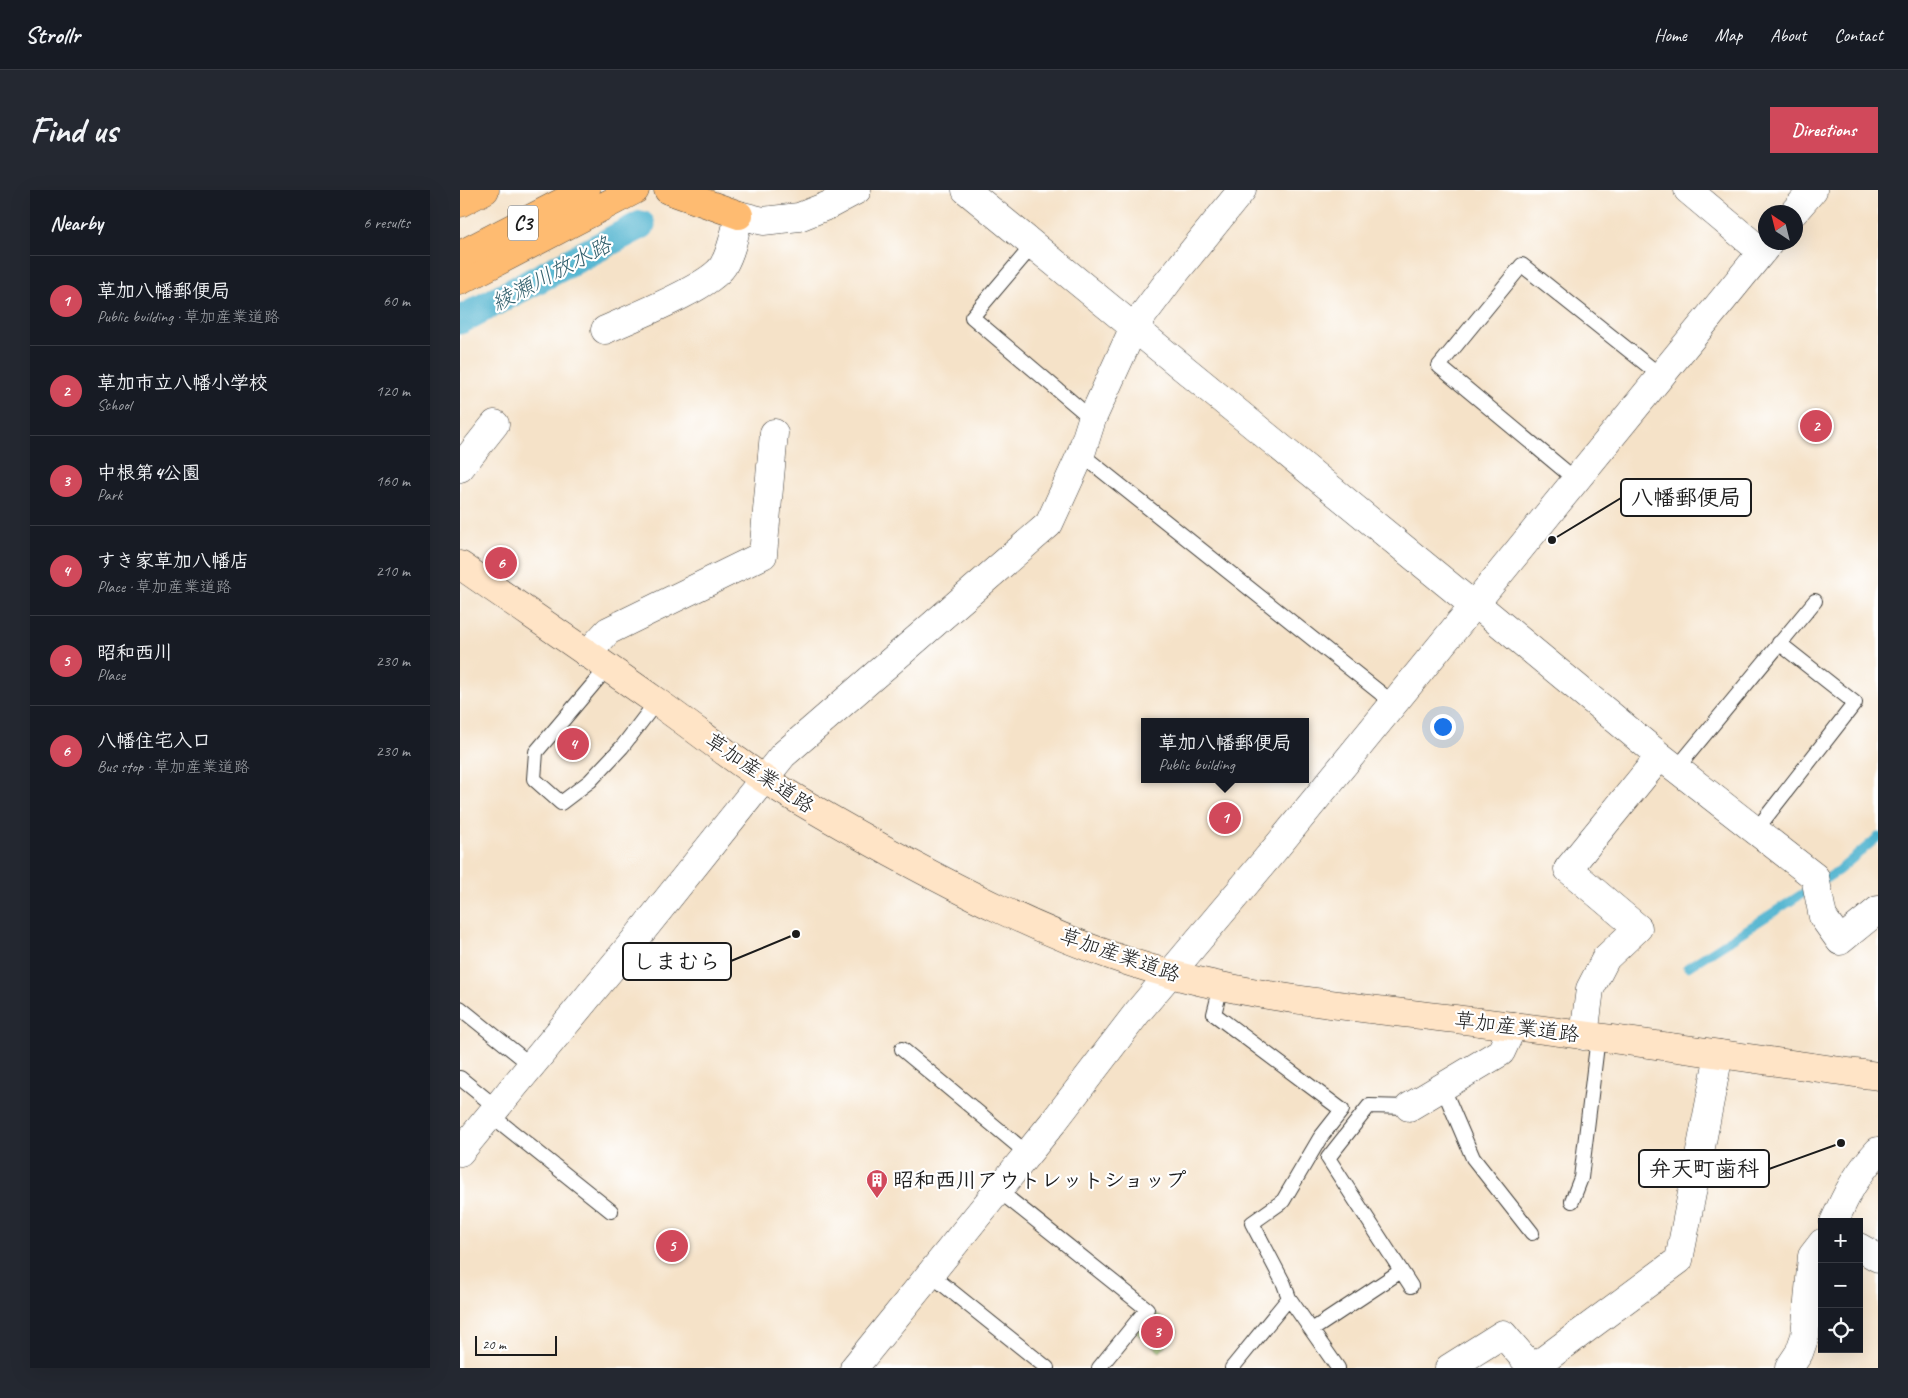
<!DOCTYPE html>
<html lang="en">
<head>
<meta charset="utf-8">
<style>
  :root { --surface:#171b24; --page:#242831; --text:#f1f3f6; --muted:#9ea1a6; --line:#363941; --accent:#d1495b }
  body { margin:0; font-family:Caveat,"Klee One",sans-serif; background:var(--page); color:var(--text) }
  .controls { position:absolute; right:15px; bottom:15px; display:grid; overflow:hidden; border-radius:0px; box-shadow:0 5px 20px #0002 }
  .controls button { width:45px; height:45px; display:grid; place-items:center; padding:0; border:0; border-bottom:1px solid var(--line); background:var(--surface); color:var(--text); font:25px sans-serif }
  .compass { position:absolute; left:1298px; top:15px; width:45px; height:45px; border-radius:50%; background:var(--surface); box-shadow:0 5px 20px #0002; rotate:325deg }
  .scale { position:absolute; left:15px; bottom:12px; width:82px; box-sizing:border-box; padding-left:5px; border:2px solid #1c1c1c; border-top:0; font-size:14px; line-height:18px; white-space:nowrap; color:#1c1c1c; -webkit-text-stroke:4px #fff; paint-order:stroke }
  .you { position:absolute; left:982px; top:536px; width:18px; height:18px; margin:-12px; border:4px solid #fff; border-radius:50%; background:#1a73e8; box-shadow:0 0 0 8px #1a73e833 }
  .badge { display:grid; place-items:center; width:32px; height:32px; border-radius:50%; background:var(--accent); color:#fff; font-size:16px; font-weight:700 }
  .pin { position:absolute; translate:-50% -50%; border:2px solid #fff; box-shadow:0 1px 5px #0006 }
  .popup { position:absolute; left:681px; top:528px; width:168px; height:65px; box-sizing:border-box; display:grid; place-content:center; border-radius:0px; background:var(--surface); filter:drop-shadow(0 1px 4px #0005); font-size:16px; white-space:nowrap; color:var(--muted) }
  .popup b { font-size:19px; color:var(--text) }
  .popup::after { content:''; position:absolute; left:50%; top:100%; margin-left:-10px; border:10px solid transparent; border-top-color:var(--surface) }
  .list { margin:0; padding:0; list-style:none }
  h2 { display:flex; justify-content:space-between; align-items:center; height:65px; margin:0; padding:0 20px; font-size:21px }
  h2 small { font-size:16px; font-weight:400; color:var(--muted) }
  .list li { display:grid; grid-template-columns:32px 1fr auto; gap:15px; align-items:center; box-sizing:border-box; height:90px; padding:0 20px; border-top:1px solid var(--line) }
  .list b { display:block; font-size:19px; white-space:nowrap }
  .list p { margin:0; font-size:16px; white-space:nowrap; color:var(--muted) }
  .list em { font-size:16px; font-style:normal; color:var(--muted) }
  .icon { flex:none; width:28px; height:28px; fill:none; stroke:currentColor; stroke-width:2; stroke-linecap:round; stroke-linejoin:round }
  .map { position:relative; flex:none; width:1418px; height:1178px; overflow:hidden; border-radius:0px }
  header { display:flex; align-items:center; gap:30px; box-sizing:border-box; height:70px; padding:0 25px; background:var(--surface); border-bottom:1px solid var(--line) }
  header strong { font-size:24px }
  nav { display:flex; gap:28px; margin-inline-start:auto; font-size:18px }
  .intro { display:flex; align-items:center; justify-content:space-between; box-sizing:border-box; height:120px; padding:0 30px }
  h1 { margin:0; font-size:35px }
  .button { padding:12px 22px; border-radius:0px; background:var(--accent); color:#fff; font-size:18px; font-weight:700 }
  main { display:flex; gap:30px; padding:0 30px }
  aside { flex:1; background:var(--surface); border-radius:0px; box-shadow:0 5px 20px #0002 }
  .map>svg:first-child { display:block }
</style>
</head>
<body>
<header>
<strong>Strollr</strong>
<nav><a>Home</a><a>Map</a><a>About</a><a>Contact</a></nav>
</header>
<div class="intro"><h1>Find us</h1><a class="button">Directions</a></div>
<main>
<aside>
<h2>Nearby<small>6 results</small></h2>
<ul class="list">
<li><span class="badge">1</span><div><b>草加八幡郵便局</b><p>Public building · 草加産業道路</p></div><em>60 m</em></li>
<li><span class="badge">2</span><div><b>草加市立八幡小学校</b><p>School</p></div><em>120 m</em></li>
<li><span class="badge">3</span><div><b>中根第4公園</b><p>Park</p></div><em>160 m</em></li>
<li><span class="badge">4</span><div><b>すき家草加八幡店</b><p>Place · 草加産業道路</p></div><em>210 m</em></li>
<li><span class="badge">5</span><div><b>昭和西川</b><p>Place</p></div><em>230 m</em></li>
<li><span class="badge">6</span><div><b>八幡住宅入口</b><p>Bus stop · 草加産業道路</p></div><em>230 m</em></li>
</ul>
</aside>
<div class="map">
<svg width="1418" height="1178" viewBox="0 0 1418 1178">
  <rect width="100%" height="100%" fill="#fff"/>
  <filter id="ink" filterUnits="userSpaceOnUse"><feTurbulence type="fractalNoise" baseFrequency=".02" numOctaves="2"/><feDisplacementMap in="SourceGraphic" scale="10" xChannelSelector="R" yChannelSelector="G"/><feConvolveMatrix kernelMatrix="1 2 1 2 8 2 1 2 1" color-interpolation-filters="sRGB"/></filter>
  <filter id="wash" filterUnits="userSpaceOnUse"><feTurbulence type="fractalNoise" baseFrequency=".0096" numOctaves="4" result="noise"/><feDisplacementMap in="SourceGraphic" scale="20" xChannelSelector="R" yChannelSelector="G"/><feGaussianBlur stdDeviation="1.12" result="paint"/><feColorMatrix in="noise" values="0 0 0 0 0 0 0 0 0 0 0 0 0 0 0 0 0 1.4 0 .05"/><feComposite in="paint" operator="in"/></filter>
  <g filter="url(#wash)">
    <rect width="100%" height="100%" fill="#f5e2c8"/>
    <path fill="#a1c36c" stroke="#5e7044" d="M693,1121L718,1141L700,1162L676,1143Z"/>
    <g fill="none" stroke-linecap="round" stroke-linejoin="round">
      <path stroke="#50b3cf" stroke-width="9" d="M1228,777L1378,681L1418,647"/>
      <path stroke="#50b3cf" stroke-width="29" d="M0,130L181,35"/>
    </g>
  </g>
  <g filter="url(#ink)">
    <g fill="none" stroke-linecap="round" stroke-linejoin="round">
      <g stroke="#3d3a36" stroke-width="16">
        <path id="service" d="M573,55L512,127L632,229
          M621,264L933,513
          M1116,290L979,176L1062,75L1201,186
          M147,478L76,562L74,589L101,613L130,591L162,557L197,511
          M1217,578L1355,411
          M1296,640L1395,513L1319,453
          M761,796L754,824L882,920L860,948L823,1011L792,1033L824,1094L829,1108L878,1178
          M0,818L71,875
          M442,859L568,964
          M0,888L37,918
          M983,898L1013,968L1072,1043
          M949,917L909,916L868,968L951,1096
          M31,925L151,1021
          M538,1000L687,1119L639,1178
          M1112,1011L1121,988L1138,847
          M470,1084L587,1178
          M852,1140L941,1081
          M772,1178L829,1108"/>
      </g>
      <g stroke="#3d3a36" stroke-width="29">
        <path id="minor" d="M506,0L1013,415
          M1228,0L1302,62
          M1334,22L1353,0
          M145,140C171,128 249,98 263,76C272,61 275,42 279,25L303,31L339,27L369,15L397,0
          M0,278L35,234
          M1015,413L1200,566L1355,687L1363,727L1380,751L1418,720
          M127,464L148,441L303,365L314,243
          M1124,846L1130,799L1146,768L1178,738L1108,679L1200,566
          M949,917L1041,862L1053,836
          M0,962L174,751L323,565L589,334L621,264L632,229L674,137L707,93L782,0
          M1374,1032C1387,1003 1396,985 1418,961
          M1399,1057L1418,1068
          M394,1178L595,930L677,823L815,659L1310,52
          M989,1178L1043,1144L1072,1178
          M1079,1178L1084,1170L1219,1070L1259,864
          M1329,1178L1339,1163L1345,1146L1352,1066L1362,1053"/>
      </g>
      <g stroke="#3d3a36" stroke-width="29">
        <path id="secondary" d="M0,375C66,421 132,466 197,512C233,537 267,565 304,589C345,615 388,639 431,663C503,702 577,740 655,767C771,808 898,817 1020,832C1153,848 1285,868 1418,886"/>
      </g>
      <g stroke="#3d3a36" stroke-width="29">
        <path id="trunk" d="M208,0L279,25
          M0,91L175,0"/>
      </g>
      <g stroke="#3d3a36" stroke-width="29">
        <path id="motorway" d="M0,13L25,0
          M0,65L126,0"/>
      </g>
      <use href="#service" stroke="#fff" stroke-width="14"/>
      <use href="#minor" stroke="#fff" stroke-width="28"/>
      <use href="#secondary" stroke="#ffe4c6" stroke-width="28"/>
      <use href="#trunk" stroke="#febb71" stroke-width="28"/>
      <use href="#motorway" stroke="#febb71" stroke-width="28"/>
    </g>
  </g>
  <defs>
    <g id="building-pin" transform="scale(1.125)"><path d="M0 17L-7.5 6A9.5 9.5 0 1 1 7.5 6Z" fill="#d1495b" stroke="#fff"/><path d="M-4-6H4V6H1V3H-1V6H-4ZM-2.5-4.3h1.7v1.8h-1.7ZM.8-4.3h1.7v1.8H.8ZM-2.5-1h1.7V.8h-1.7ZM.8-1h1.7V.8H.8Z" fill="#fff"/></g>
  </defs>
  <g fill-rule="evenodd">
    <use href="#building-pin" x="417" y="990"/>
  </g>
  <g text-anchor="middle" stroke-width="4.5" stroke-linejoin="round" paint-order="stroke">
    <rect fill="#fff" stroke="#606060" stroke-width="1" x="48" y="15.5" width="30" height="35" rx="4"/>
    <g font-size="20" font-weight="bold" fill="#1c1c1c">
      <text x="63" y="40">C3</text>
    </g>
    <g font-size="21" fill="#1c1c1c" stroke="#fff">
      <text transform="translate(300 583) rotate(34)" y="7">草加産業道路</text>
      <text transform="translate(660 765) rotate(19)" y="7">草加産業道路</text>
      <text transform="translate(1057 837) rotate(7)" y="7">草加産業道路</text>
    </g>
    <g font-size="21" font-weight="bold" fill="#1c1c1c" stroke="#fff" text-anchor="start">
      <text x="433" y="997">昭和西川アウトレットショップ</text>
    </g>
    <g font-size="22" font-style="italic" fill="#33606d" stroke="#fff">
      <text transform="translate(91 83) rotate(-28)" y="8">綾瀬川放水路</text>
    </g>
  </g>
  <path fill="none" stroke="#1c1c1c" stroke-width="2" d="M1092 350L1161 308M336 744L271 771M1381 953L1309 979"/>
  <g fill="#1c1c1c" stroke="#fff" stroke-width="2">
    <circle cx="1092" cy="350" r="5"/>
    <circle cx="336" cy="744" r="5"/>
    <circle cx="1381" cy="953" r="5"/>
  </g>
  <g fill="#fff" stroke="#1c1c1c" stroke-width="2">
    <rect x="1161" y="289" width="130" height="37" rx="5"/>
    <rect x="163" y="753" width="108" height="37" rx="5"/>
    <rect x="1179" y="960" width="130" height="37" rx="5"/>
  </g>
  <g font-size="22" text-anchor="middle" font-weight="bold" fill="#1c1c1c">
    <text x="1226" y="315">八幡郵便局</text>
    <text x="217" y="779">しまむら</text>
    <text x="1244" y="986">弁天町歯科</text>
  </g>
</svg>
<div class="controls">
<button>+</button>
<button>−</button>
<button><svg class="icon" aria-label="locate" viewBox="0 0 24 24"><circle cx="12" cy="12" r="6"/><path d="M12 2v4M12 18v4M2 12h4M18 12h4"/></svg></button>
</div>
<svg class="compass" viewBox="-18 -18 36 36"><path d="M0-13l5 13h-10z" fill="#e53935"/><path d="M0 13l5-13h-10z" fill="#9ea1a6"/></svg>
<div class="scale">20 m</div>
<div class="you"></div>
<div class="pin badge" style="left:765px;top:628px">1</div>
<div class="popup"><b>草加八幡郵便局</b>Public building</div>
<div class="pin badge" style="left:1356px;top:236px">2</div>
<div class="pin badge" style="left:697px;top:1142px">3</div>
<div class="pin badge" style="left:113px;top:554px">4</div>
<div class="pin badge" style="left:212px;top:1056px">5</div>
<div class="pin badge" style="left:41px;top:373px">6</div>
</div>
</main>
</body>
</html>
